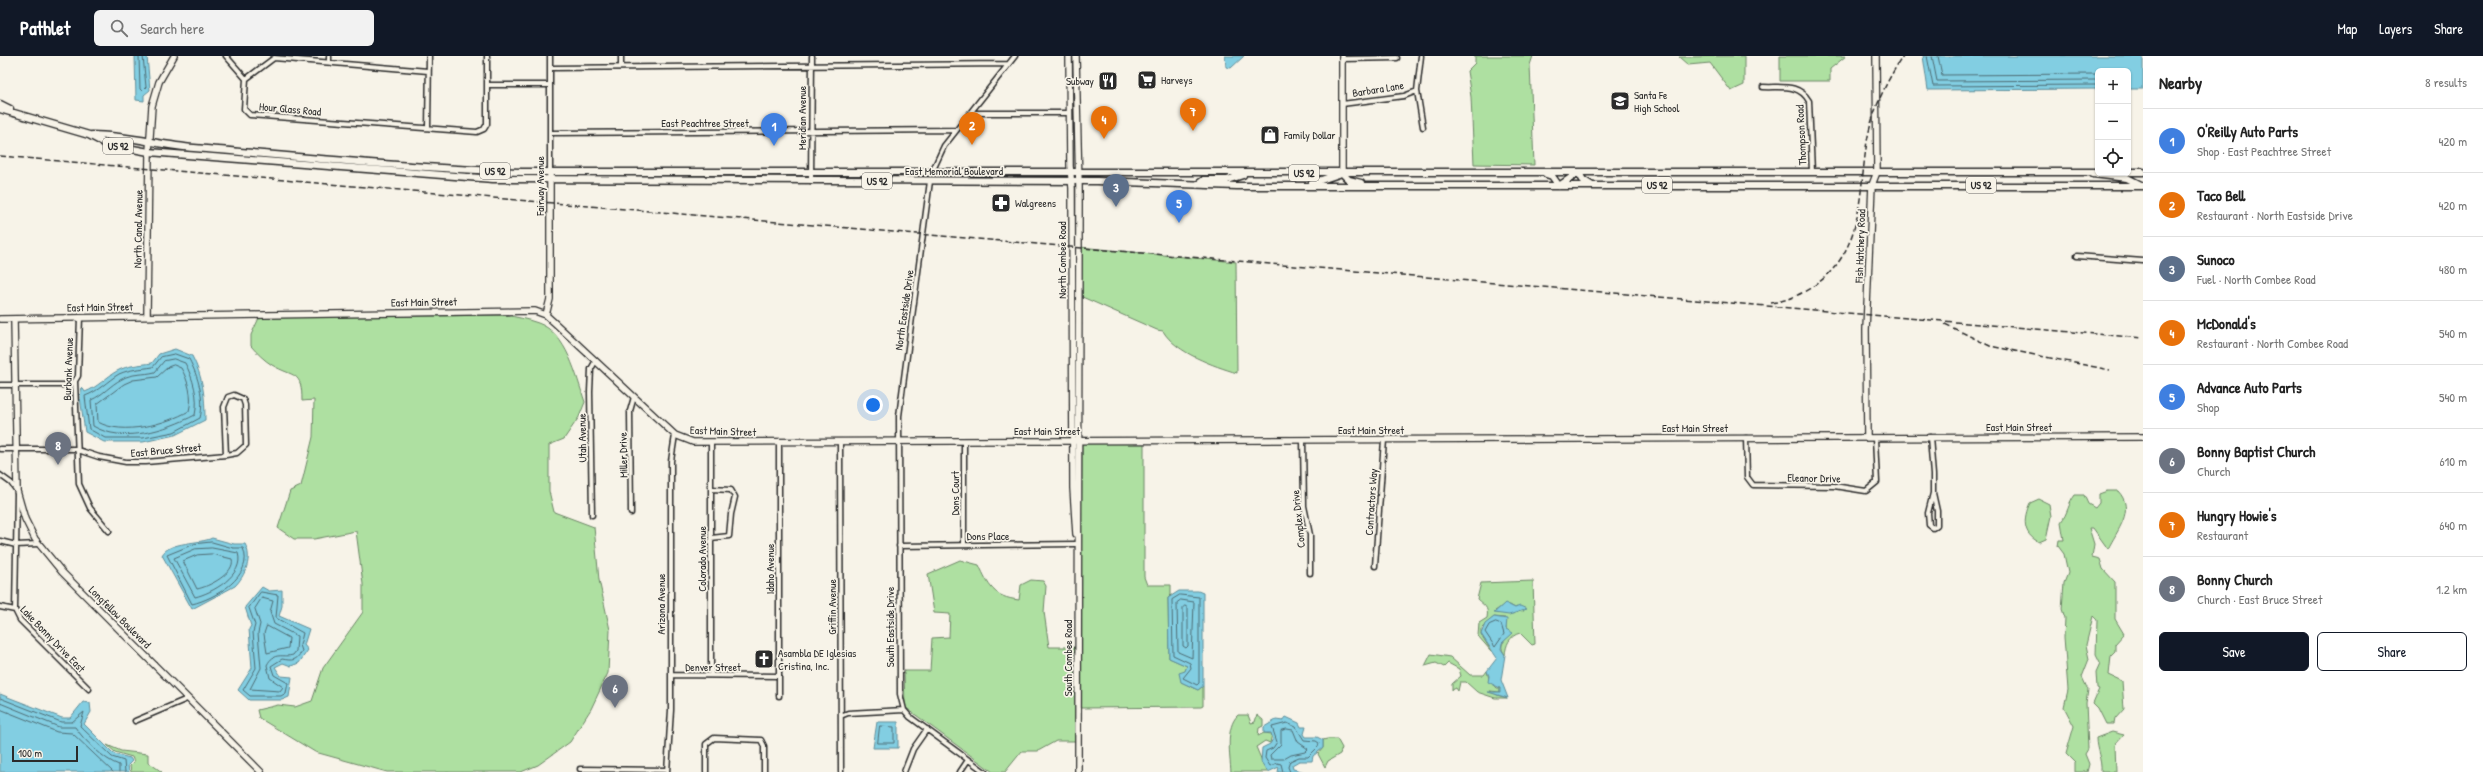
<!DOCTYPE html>
<html lang="en">
<head>
<meta charset="utf-8">
<style>
  :root { --surface:#fff; --page:#f2f2f2; --text:#222; --muted:#767676; --line:#e0e0e0; --accent:#111827 }
  body { margin:0; font-family:"Patrick Hand",sans-serif; background:var(--page); color:var(--text) }
  .controls { position:absolute; right:12px; top:12px; display:grid; overflow:hidden; border-radius:6px; box-shadow:0 1px 3px #0004 }
  .controls button { width:36px; height:36px; display:grid; place-items:center; padding:0; border:0; border-bottom:1px solid var(--line); background:var(--surface); color:var(--text); font:20px sans-serif }
  .scale { position:absolute; left:12px; bottom:10px; width:66px; box-sizing:border-box; padding-left:4px; border:2px solid #2b2b2b; border-top:0; font-size:11px; line-height:14px; white-space:nowrap; color:#2b2b2b; -webkit-text-stroke:3px #f7f3e8; paint-order:stroke }
  .you { position:absolute; left:873px; top:349px; width:14px; height:14px; margin:-10px; border:3px solid #fff; border-radius:50%; background:#1a73e8; box-shadow:0 0 0 6px #1a73e833 }
  .badge { display:grid; place-items:center; width:26px; height:26px; border-radius:50%; background:var(--accent); color:#fff; font-size:13px; font-weight:700 }
  .pin { position:absolute; translate:-50% -33px; filter:drop-shadow(0 1px 2px #0008) }
  .pin::after { content:''; position:absolute; top:21px; width:14px; height:12px; background:inherit; clip-path:polygon(0 0,100% 0,50% 100%) }
  .list { margin:0; padding:0; list-style:none }
  h2 { display:flex; justify-content:space-between; align-items:center; height:52px; margin:0; padding:0 16px; font-size:17px }
  h2 small { font-size:13px; font-weight:400; color:var(--muted) }
  .list li { display:grid; grid-template-columns:26px 1fr auto; gap:12px; align-items:center; box-sizing:border-box; height:64px; padding:0 16px; border-top:1px solid var(--line) }
  .list b { display:block; font-size:15px; white-space:nowrap }
  .list p { margin:0; font-size:13px; white-space:nowrap; color:var(--muted) }
  .list em { font-size:13px; font-style:normal; color:var(--muted) }
  .actions { display:flex; gap:8px; padding:12px 16px }
  .actions a { flex:1; padding:9px 0; border:1px solid var(--accent); border-radius:6px; text-align:center; font-size:14px; color:var(--accent) }
  .actions .main { background:var(--accent); color:#fff }
  .icon { flex:none; width:22px; height:22px; fill:none; stroke:currentColor; stroke-width:2; stroke-linecap:round; stroke-linejoin:round }
  .map { position:relative; flex:none; width:2143px; height:716px; overflow:hidden }
  header { display:flex; align-items:center; gap:24px; box-sizing:border-box; height:56px; padding:0 20px; background:var(--accent); color:#fff }
  header strong { font-size:19px }
  nav { display:flex; gap:22px; margin-inline-start:auto; font-size:14px }
  .search { width:280px; height:36px; background:var(--page); display:flex; align-items:center; gap:10px; box-sizing:border-box; padding:0 14px; border-radius:6px; color:var(--muted); font-size:15px }
  main { display:flex }
  aside { flex:1; background:var(--surface) }
  .map>svg:first-child { display:block }
</style>
</head>
<body>
<header>
<strong>Pathlet</strong>
<div class="search"><svg class="icon" aria-label="search" viewBox="0 0 24 24"><circle cx="10" cy="10" r="6"/><path d="M15 15l6 6"/></svg>Search here</div>
<nav><a>Map</a><a>Layers</a><a>Share</a></nav>
</header>
<main>
<div class="map">
<svg width="2143" height="716" viewBox="0 0 2143 716">
  <rect width="100%" height="100%" fill="#f7f3e8"/>
  <filter id="ink" filterUnits="userSpaceOnUse"><feTurbulence type="fractalNoise" baseFrequency=".025" numOctaves="2"/><feDisplacementMap in="SourceGraphic" scale="8" xChannelSelector="R" yChannelSelector="G"/><feConvolveMatrix kernelMatrix="1 2 1 2 8 2 1 2 1" color-interpolation-filters="sRGB"/></filter>
  <g filter="url(#ink)">
    <path fill="#aee0a1" stroke="#6c8666" fill-rule="evenodd" d="M1475,0H1533L1530,9L1534,109L1474,108L1471,41L1467,15L1475,7Z
      M1744,0V29L1731,35L1710,7L1688,9L1679,1Z
      M1780,0H1846L1830,13V25H1780Z
      M1080,191L1236,206L1237,317C1214,310 1176,297 1163,275L1157,274L1080,240Z
      M505,259C516,261 527,263 538,267C567,277 576,320 585,346L579,361L564,383L549,389V435L554,456L594,471L599,524L610,574L608,617L591,653L570,686L538,709L521,716H387L315,696L259,662L257,654L278,649L295,651L312,645L323,612L363,556V528L356,475L314,483H294L278,472L290,435L301,430L313,381L314,344L302,345C302,314 294,322 272,309C264,304 257,297 251,290V279L259,262Z
      M1082,387H1144V521L1147,529H1171V539L1168,542L1169,602L1187,610L1181,626L1198,634L1203,630V650L1201,651L1080,652Z
      M2107,435H2118C2136,454 2117,474 2108,493L2093,472H2089L2094,488L2092,501L2100,503L2103,513L2115,526V563L2124,578L2115,588V596L2111,600L2109,619L2122,625L2124,653L2115,663L2114,668H2106L2098,652L2093,647L2099,633L2097,632L2096,616L2100,607L2096,599L2097,564L2093,560L2086,589L2089,603L2082,621L2088,634L2086,647L2088,693L2085,698L2089,708L2087,716H2075V707L2066,698L2074,670L2064,651L2068,634L2064,581L2065,562L2062,553L2064,527L2068,517L2064,498L2058,490L2059,484H2064L2061,466C2068,457 2068,448 2075,439H2084L2088,448L2095,452L2099,447V438Z
      M2039,443L2049,448L2051,460L2046,483L2039,486C2022,478 2023,462 2030,447Z
      M960,504L979,509C989,530 993,541 1019,544L1021,529L1031,524L1043,525L1046,530L1044,556L1049,591H1075L1076,685H1056L1038,695H1022L1005,716H993L905,651L904,615H930L932,582L949,581L950,558L934,557L928,518Z
      M1533,525L1535,588L1532,589L1520,577C1509,580 1506,589 1505,599C1500,591 1501,588 1507,582L1505,562L1494,561L1481,573V578L1491,595L1478,580L1479,567L1487,562C1489,550 1484,550 1477,543L1481,527ZM1504,549H1510L1515,552L1517,551L1524,555L1519,554L1514,558L1495,555Z
      M1431,598L1450,601L1470,619H1484L1487,615L1489,623L1497,632H1500V636L1490,635L1497,639L1507,642H1495L1477,636L1466,626H1460L1458,635L1456,632L1452,634V628L1461,620L1459,613L1448,607L1444,611L1436,607L1425,610Z
      M1238,659H1248L1251,667L1255,666L1257,659L1263,664V670L1259,672L1258,680L1264,677L1272,678L1270,687L1265,685L1256,691L1265,712L1269,716H1231C1230,700 1225,671 1238,659Z
      M2112,676L2124,679L2115,689L2116,716H2101C2102,703 2096,694 2096,682Z
      M1327,683H1337L1342,692L1340,698L1328,705L1325,711L1318,698L1323,692V684Z
      M107,689L121,695L148,698V706L162,716H131L130,710L134,706L132,701L115,696Z"/>
    <path fill="#82cee2" stroke="#5f8d99" d="M135,0H147L150,34L144,39V45L136,44Z
      M1225,0H1244L1231,12L1226,11Z
      M1923,0H2143V33H2128V15H2098V33L1928,34Z
      M175,293L192,300C203,321 205,340 205,364L175,379L143,386H104L85,376L80,341L82,331L85,336C98,331 106,321 117,315C128,309 140,309 152,307L159,298Z
      M212,482L234,488H245C253,502 245,520 235,530L192,553L162,499C169,485 201,488 212,482Z
      M262,531L269,535L282,534V550L279,560L309,573L304,589L308,594L299,607L291,610L283,607L275,611L281,620L292,621L289,641L282,644H249L238,634L252,612L249,573L251,570L245,551Z
      M1179,535H1198L1203,537V630L1198,634L1181,626L1179,617L1185,615L1187,610L1169,602L1168,542Z
      M1505,547L1515,552L1520,550L1527,553L1509,559L1494,557Z
      M1494,561L1507,563L1506,573L1513,577L1502,587L1501,593L1505,599L1501,624L1508,642L1488,636H1500V632L1488,626L1489,620L1487,615L1497,602L1481,578L1485,568Z
      M0,638L62,662H70L83,646L90,647L91,656L84,668L114,698L130,702L132,705L128,709L129,716H0Z
      M1286,661L1299,667L1301,671H1306L1304,678L1306,681H1317L1323,684V692L1313,700L1312,705H1299L1292,709L1293,713L1305,716H1278L1279,711L1268,716L1261,706L1262,692L1270,688L1273,683L1271,677H1264V671L1276,664L1283,665Z
      M877,666H898V692H873Z"/>
    <g fill="none" stroke-linecap="round" stroke-linejoin="round">
      <path stroke="#4e6c74" stroke-width="1" d="M139,0L140,33L142,35L146,31L143,0
        M1927,0L1933,30L2098,29
        M1932,0L1937,25L2098,24
        M1938,0L1942,19L2098,18
        M175,298L189,303C198,320 205,343 200,362L174,376L143,382H105L89,373L85,340C99,335 107,325 119,318C130,313 141,313 153,311L161,301Z
        M174,303L185,307C193,322 199,342 195,359C166,374 123,388 93,370L91,344C103,339 110,329 122,323C132,317 144,319 155,316L164,305Z
        M174,309L181,312C188,324 193,341 189,355C166,368 123,380 98,366L97,348L124,328L133,324L157,321L168,311Z
        M212,486L233,492H243C255,520 214,543 192,548L167,499L194,488Z
        M212,492L238,497C245,519 212,537 195,541L174,502L195,493Z
        M212,498L232,503C236,517 208,531 197,533L183,505L197,499Z
        M261,536L278,539L276,562L303,577L300,589L302,595C296,605 293,605 282,603L271,610L274,619L288,627L286,637L281,640H250L243,634L256,612L253,576L255,569L249,552Z
        M1180,539L1199,541V627L1197,629L1183,622L1191,612L1190,607L1173,599L1172,544Z
        M262,542L273,545L270,556L274,568L297,580L296,595L293,599C283,602 274,595 267,609L270,622L283,631L280,635L250,633L261,612L258,577L260,568L255,553Z
        M1181,544L1194,546L1192,602L1178,596L1177,547Z
        M1185,550L1188,552V590L1186,592L1183,590V552Z
        M1496,566L1501,568L1504,578L1495,591L1485,576L1489,569Z
        M267,570L289,582L288,592L267,597L264,578Z
        M0,642L61,666H72L84,656L80,670L112,701L124,705L125,716
        M0,647L59,671H75C83,683 104,704 119,709V716
        M0,653L57,676L72,677L113,716
        M880,670L894,671V687H878Z
        M1287,673L1293,674L1298,686L1308,693L1305,696L1291,699L1284,703H1271L1270,699L1281,688V675Z
        M1283,716L1281,708L1277,707L1270,710L1265,702L1266,695L1273,692L1277,686L1272,671L1287,667L1296,671L1304,684L1316,685L1319,687L1318,691L1308,701H1299L1290,705L1288,711L1290,716"/>
      <g stroke="#2b2b2b" stroke-width="7">
        <path id="street" d="M226,0L246,23
          M550,0V116
          M1421,0L1417,35L1423,71
          M1342,3L1397,2
          M329,6V0
          M621,11V0
          M551,12L1008,8
          M428,15L274,2L246,23L244,53L250,59L477,76L484,73L487,68V0
          M487,29H550
          M1763,31C1781,32 1799,27 1809,45L1812,116
          M1342,48L1404,40L1417,35
          M970,57H1070
          M428,72L429,0
          M550,77L955,74
          M932,116L944,90L1015,0
          M811,125L812,0
          M930,125L899,360L900,638L904,654L910,661L985,716
          M2077,200L2143,205
          M80,261L78,320L75,325L79,428L90,452L109,475
          M0,329H68L75,325
          M1930,381L1933,419V437L1928,457L1929,469L1933,472L1937,469V455L1933,437
          M1746,382L1747,421L1753,429L1834,430L1866,435L1877,426L1875,382
          M1303,384L1304,450L1310,479V517
          M840,386L841,716
          M711,387V619
          M0,393H75L99,401L126,406H146L226,399L224,351L228,341L234,339L243,343L245,349L246,389L237,397L226,399
          M0,419L11,427L17,435L15,554
          M631,457L630,355L634,341
          M592,459L590,336L591,313L595,306
          M711,482L729,480L731,458L735,441L731,434L711,433
          M0,485L16,489L38,488
          M964,489V385
          M899,490L1077,488
          M1375,510L1384,384
          M0,551L15,554L20,564L89,633
          M671,619L779,620
          M779,640V386
          M843,659L848,657L904,654
          M135,665L187,643
          M580,713L667,714
          M667,716L671,654V405L675,379
          M706,716V688L714,682L761,684L764,690V716
          M904,716L913,693L927,673
          M960,716L968,704"/>
      </g>
      <g stroke="#2b2b2b" stroke-width="8">
        <path id="secondary" d="M1069,0L1070,110L1072,132L1073,432L1076,478
          M1076,0L1079,131L1078,716
          M1342,0V117
          M546,259L550,243V116
          M147,260L149,96L152,50L159,26L174,0
          M0,263L535,255L546,259L557,269L675,379L693,386L2143,381
          M14,263L17,435L25,463L35,483L62,516L261,716
          M1867,382L1866,274L1872,129L1877,116L1876,0"/>
      </g>
      <g stroke="#2b2b2b" stroke-width="9">
        <path id="primary" d="M0,48L10,53
          M0,53L89,79L106,88L149,96L493,123L1097,125L1237,130H2143
          M92,79C126,79 160,89 194,92C303,101 412,112 522,116H2098
          M2128,116H2143
          M1342,117L1349,124L1361,127
          M1579,117L1583,124L1591,129
          M1546,118L1552,120L1559,130
          M2093,118L2127,122L2143,130
          M1312,127L1339,118
          M1197,129L1204,124H1227L1243,119
          M1559,130L1578,117"/>
      </g>
      <use href="#street" stroke="#f7f3e8" stroke-width="4"/>
      <use href="#secondary" stroke="#f7f3e8" stroke-width="5.5"/>
      <use href="#primary" stroke="#f7f3e8" stroke-width="6"/>
      <path stroke="#2b2b2b" stroke-width="1.5" stroke-dasharray="6 3" stroke-linecap="butt" d="M0,100L2143,282
        M1771,247C1787,245 1802,238 1815,229C1866,194 1858,133 1868,80C1874,51 1887,24 1903,0
        M1945,268L1990,290L2110,314"/>
    </g>
  </g>
  <defs>
    <g id="supermarket-square" transform="scale(1)"><rect x="-9" y="-9" width="18" height="18" rx="4" fill="#2b2b2b" stroke="#f7f3e8"/><path d="M-6-5.5h2.5l.6 2H6L4.5 2H-2.5L-4.4-4H-6ZM-1.5 3.2a1.3 1.3 0 1 0 .1 0ZM3 3.2a1.3 1.3 0 1 0 .1 0Z" fill="#fff"/></g>
    <g id="restaurant-square" transform="scale(1)"><rect x="-9" y="-9" width="18" height="18" rx="4" fill="#2b2b2b" stroke="#f7f3e8"/><path d="M-5-6h1v4h1v-4h1v4h1v-4h1v5L-1.5 .5V6h-2V.5L-5-1ZM5-6V6H3V1.5H1.5Q1.5-4 5-6Z" fill="#fff"/></g>
    <g id="school-square" transform="scale(1)"><rect x="-9" y="-9" width="18" height="18" rx="4" fill="#2b2b2b" stroke="#f7f3e8"/><path d="M0-5L7-2L0 1L-7-2ZM-4 1L0 2.5L4 1V4Q0 6-4 4Z" fill="#fff"/></g>
    <g id="shop-square" transform="scale(1)"><rect x="-9" y="-9" width="18" height="18" rx="4" fill="#2b2b2b" stroke="#f7f3e8"/><path d="M-5-2.5h2.3a2.7 3.5 0 0 1 5.4 0H5L5.5 6h-11ZM-1.5-2.5h3a1.5 2.3 0 0 0-3 0Z" fill="#fff"/></g>
    <g id="pharmacy-square" transform="scale(1)"><rect x="-9" y="-9" width="18" height="18" rx="4" fill="#2b2b2b" stroke="#f7f3e8"/><path d="M-2-6h4v4h4v4h-4v4h-4v-4h-4v-4h4Z" fill="#fff"/></g>
    <g id="church-square" transform="scale(1)"><rect x="-9" y="-9" width="18" height="18" rx="4" fill="#2b2b2b" stroke="#f7f3e8"/><path d="M-1.2-6h2.4v3.5h3.3v2.4h-3.3V6h-2.4V-.1h-3.3v-2.4h3.3Z" fill="#fff"/></g>
  </defs>
  <g fill-rule="evenodd">
    <use href="#supermarket-square" x="1147" y="24"/>
    <use href="#restaurant-square" x="1108" y="25"/>
    <use href="#school-square" x="1620" y="45"/>
    <use href="#shop-square" x="1270" y="79"/>
    <use href="#pharmacy-square" x="1001" y="147"/>
    <use href="#church-square" x="764" y="603"/>
  </g>
  <g text-anchor="middle" stroke-width="3.5" stroke-linejoin="round" paint-order="stroke">
    <g fill="#f7f3e8" stroke="#686764" stroke-width="1">
      <rect x="103" y="82" width="30" height="16" rx="3"/>
      <rect x="480" y="107" width="30" height="16" rx="3"/>
      <rect x="1289" y="109" width="30" height="16" rx="3"/>
      <rect x="862" y="117" width="30" height="16" rx="3"/>
      <rect x="1642" y="121" width="30" height="16" rx="3"/>
      <rect x="1966" y="121" width="30" height="16" rx="3"/>
    </g>
    <g font-size="10" font-weight="bold" fill="#2b2b2b">
      <text x="118" y="94">US 92</text>
      <text x="495" y="119">US 92</text>
      <text x="1304" y="121">US 92</text>
      <text x="877" y="129">US 92</text>
      <text x="1657" y="133">US 92</text>
      <text x="1981" y="133">US 92</text>
    </g>
    <g font-size="11" fill="#2b2b2b" stroke="#f7f3e8" text-anchor="start">
      <text x="1161" y="28">Harveys</text>
      <text x="1094" y="29" text-anchor="end">Subway</text>
      <text x="1634" y="43">Santa Fe<tspan x="1634" dy="13">High School</tspan></text>
      <text x="1284" y="83">Family Dollar</text>
      <text x="1015" y="151">Walgreens</text>
      <text x="778" y="601">Asambla DE Iglesias<tspan x="778" dy="13">Cristina, Inc.</tspan></text>
    </g>
    <g font-size="11" fill="#2b2b2b" stroke="#f7f3e8">
      <text transform="translate(1378 33) rotate(-9)" y="4">Barbara Lane</text>
      <text transform="translate(290 53) rotate(5)" y="4">Hour Glass Road</text>
      <text transform="translate(802 62) rotate(-90)" y="4">Meridian Avenue</text>
      <text x="705" y="71">East Peachtree Street</text>
      <text transform="translate(1801 79) rotate(-93)" y="4">Thompson Road</text>
      <text x="954" y="119">East Memorial Boulevard</text>
      <text transform="translate(540 130) rotate(-90)" y="4">Fairway Avenue</text>
      <text transform="translate(138 173) rotate(-89)" y="4">North Canal Avenue</text>
      <text transform="translate(1860 190) rotate(-88)" y="4">Fish Hatchery Road</text>
      <text transform="translate(1062 204) rotate(-90)" y="4">North Combee Road</text>
      <text transform="translate(424 246) rotate(-1)" y="4">East Main Street</text>
      <text transform="translate(100 251) rotate(-1)" y="4">East Main Street</text>
      <text transform="translate(904 254) rotate(-82)" y="4">North Eastside Drive</text>
      <text transform="translate(68 313) rotate(-88)" y="4">Burbank Avenue</text>
      <text x="2019" y="375">East Main Street</text>
      <text x="1695" y="376">East Main Street</text>
      <text x="1371" y="378">East Main Street</text>
      <text transform="translate(723 375) rotate(2)" y="4">East Main Street</text>
      <text x="1047" y="379">East Main Street</text>
      <text transform="translate(582 382) rotate(-91)" y="4">Utah Avenue</text>
      <text transform="translate(166 394) rotate(-5)" y="4">East Bruce Street</text>
      <text transform="translate(623 399) rotate(-91)" y="4">Miller Drive</text>
      <text transform="translate(1814 422) rotate(1)" y="4">Eleanor Drive</text>
      <text transform="translate(955 437) rotate(-90)" y="4">Dons Court</text>
      <text transform="translate(1371 446) rotate(-86)" y="4">Contractors Way</text>
      <text transform="translate(1298 463) rotate(-96)" y="4">Complex Drive</text>
      <text x="988" y="484">Dons Place</text>
      <text transform="translate(702 503) rotate(-90)" y="4">Colorado Avenue</text>
      <text transform="translate(770 513) rotate(-90)" y="4">Idaho Avenue</text>
      <text transform="translate(661 548) rotate(-90)" y="4">Arizona Avenue</text>
      <text transform="translate(832 551) rotate(-90)" y="4">Griffin Avenue</text>
      <text transform="translate(120 561) rotate(45)" y="4">Longfellow Boulevard</text>
      <text transform="translate(890 571) rotate(-90)" y="4">South Eastside Drive</text>
      <text transform="translate(53 583) rotate(46)" y="4">Lake Bonny Drive East</text>
      <text transform="translate(1068 602) rotate(-90)" y="4">South Combee Road</text>
      <text x="713" y="615">Denver Street</text>
    </g>
  </g>
</svg>
<div class="controls">
<button>+</button>
<button>−</button>
<button><svg class="icon" aria-label="locate" viewBox="0 0 24 24"><circle cx="12" cy="12" r="6"/><path d="M12 2v4M12 18v4M2 12h4M18 12h4"/></svg></button>
</div>
<div class="scale">100 m</div>
<div class="you"></div>
<div class="pin badge" style="left:774px;top:90px;background:#3f7fe0">1</div>
<div class="pin badge" style="left:972px;top:89px;background:#e8710a">2</div>
<div class="pin badge" style="left:1116px;top:151px;background:#5c6f8a">3</div>
<div class="pin badge" style="left:1104px;top:83px;background:#e8710a">4</div>
<div class="pin badge" style="left:1179px;top:167px;background:#3f7fe0">5</div>
<div class="pin badge" style="left:615px;top:652px;background:#6b7280">6</div>
<div class="pin badge" style="left:1193px;top:75px;background:#e8710a">7</div>
<div class="pin badge" style="left:58px;top:409px;background:#6b7280">8</div>
</div>
<aside>
<h2>Nearby<small>8 results</small></h2>
<ul class="list">
<li><span class="badge" style="background:#3f7fe0">1</span><div><b>O'Reilly Auto Parts</b><p>Shop · East Peachtree Street</p></div><em>420 m</em></li>
<li><span class="badge" style="background:#e8710a">2</span><div><b>Taco Bell</b><p>Restaurant · North Eastside Drive</p></div><em>420 m</em></li>
<li><span class="badge" style="background:#5c6f8a">3</span><div><b>Sunoco</b><p>Fuel · North Combee Road</p></div><em>480 m</em></li>
<li><span class="badge" style="background:#e8710a">4</span><div><b>McDonald's</b><p>Restaurant · North Combee Road</p></div><em>540 m</em></li>
<li><span class="badge" style="background:#3f7fe0">5</span><div><b>Advance Auto Parts</b><p>Shop</p></div><em>540 m</em></li>
<li><span class="badge" style="background:#6b7280">6</span><div><b>Bonny Baptist Church</b><p>Church</p></div><em>610 m</em></li>
<li><span class="badge" style="background:#e8710a">7</span><div><b>Hungry Howie's</b><p>Restaurant</p></div><em>640 m</em></li>
<li><span class="badge" style="background:#6b7280">8</span><div><b>Bonny Church</b><p>Church · East Bruce Street</p></div><em>1.2 km</em></li>
</ul>
<div class="actions"><a class="main">Save</a><a>Share</a></div>
</aside>
</main>
</body>
</html>
